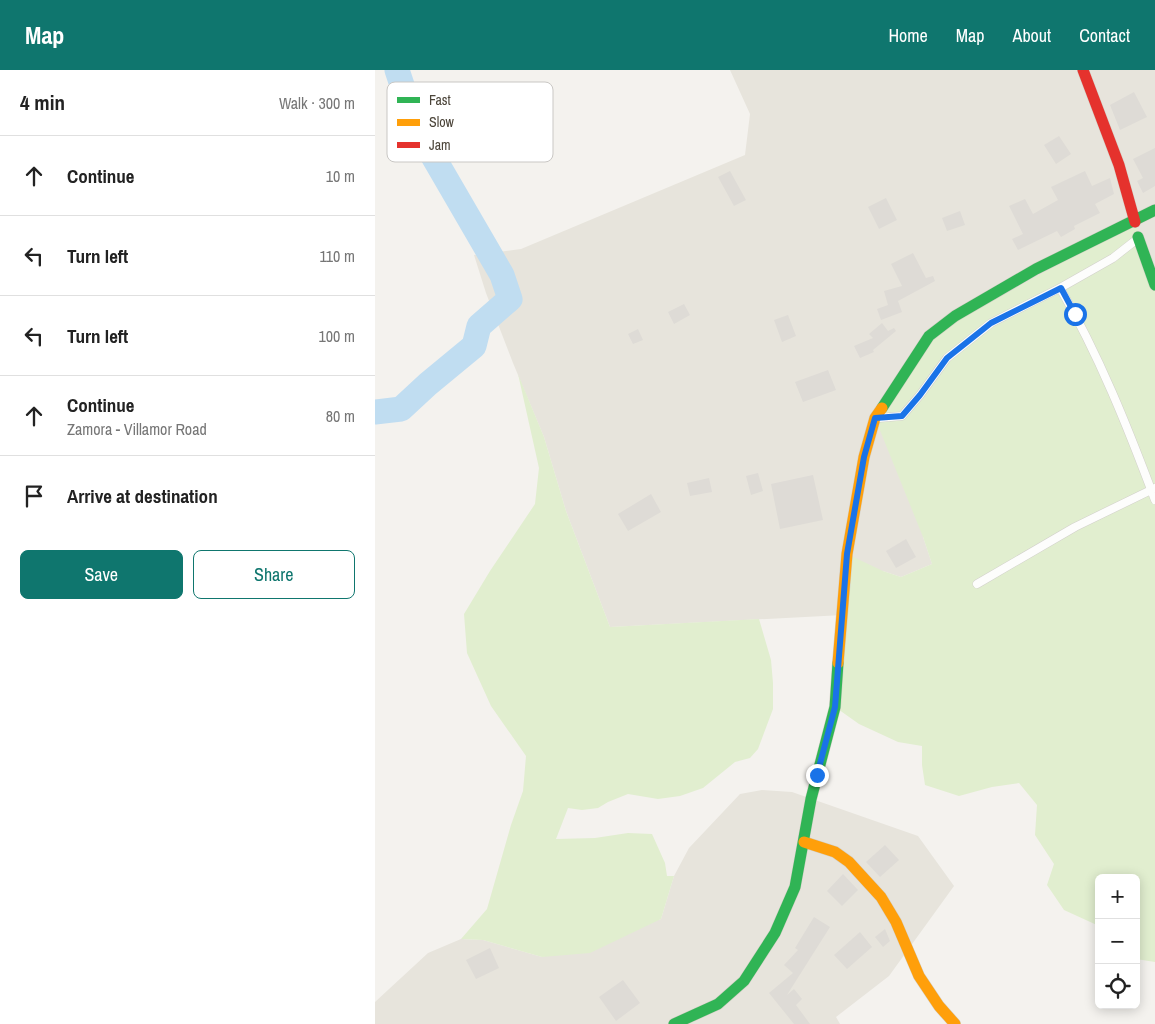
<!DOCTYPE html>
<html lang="en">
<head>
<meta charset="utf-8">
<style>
  :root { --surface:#fff; --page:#f6f6f6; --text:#222; --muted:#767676; --line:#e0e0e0; --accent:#0f766e }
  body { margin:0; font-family:"Archivo Narrow",sans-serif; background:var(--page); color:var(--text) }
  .controls { position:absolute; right:15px; bottom:15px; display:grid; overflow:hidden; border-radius:8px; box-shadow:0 2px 12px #0003 }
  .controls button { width:45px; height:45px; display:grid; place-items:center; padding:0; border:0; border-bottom:1px solid var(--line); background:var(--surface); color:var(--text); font:25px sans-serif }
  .stop { position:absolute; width:15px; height:15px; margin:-11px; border:4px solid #1a73e8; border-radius:50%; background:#fff }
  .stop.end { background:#1a73e8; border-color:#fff; box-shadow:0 1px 5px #0008 }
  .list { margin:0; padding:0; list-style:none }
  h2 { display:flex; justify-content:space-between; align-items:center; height:65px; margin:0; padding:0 20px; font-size:21px }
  h2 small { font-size:16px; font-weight:400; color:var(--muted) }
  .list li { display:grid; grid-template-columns:32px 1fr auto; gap:15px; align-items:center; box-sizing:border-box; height:80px; padding:0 20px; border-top:1px solid var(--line) }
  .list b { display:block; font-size:19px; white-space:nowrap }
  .list p { margin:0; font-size:16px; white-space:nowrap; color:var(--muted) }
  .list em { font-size:16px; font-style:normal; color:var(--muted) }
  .actions { display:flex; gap:10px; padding:15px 20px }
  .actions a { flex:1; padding:11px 0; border:1px solid var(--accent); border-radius:8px; text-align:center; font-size:18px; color:var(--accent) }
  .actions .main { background:var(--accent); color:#fff }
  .icon { flex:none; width:28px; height:28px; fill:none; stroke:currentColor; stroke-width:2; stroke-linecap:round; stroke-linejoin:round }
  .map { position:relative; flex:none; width:780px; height:954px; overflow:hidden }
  header { display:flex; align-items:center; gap:30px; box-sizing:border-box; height:70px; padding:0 25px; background:var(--accent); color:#fff }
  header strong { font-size:24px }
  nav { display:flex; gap:28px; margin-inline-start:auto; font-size:18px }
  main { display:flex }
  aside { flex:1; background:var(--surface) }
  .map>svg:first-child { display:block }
</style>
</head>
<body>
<header>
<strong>Map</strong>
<nav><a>Home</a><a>Map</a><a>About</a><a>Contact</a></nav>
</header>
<main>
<aside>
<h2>4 min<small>Walk · 300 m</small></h2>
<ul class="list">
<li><svg class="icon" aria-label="ahead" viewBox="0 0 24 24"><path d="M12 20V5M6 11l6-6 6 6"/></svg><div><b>Continue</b></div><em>10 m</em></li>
<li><svg class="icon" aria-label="left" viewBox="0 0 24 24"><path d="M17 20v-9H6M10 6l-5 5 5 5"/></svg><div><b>Turn left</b></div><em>110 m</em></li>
<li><svg class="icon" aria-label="left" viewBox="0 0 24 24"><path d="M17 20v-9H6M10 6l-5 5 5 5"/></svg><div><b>Turn left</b></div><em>100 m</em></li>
<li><svg class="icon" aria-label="ahead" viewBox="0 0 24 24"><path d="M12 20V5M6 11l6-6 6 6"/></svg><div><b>Continue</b><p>Zamora - Villamor Road</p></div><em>80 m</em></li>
<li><svg class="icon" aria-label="arrive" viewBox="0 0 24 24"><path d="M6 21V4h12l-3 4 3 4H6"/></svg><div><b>Arrive at destination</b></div></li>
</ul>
<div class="actions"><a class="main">Save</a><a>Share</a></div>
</aside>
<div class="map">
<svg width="780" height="954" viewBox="0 0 780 954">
  <rect width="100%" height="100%" fill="#f4f2ee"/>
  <path fill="#e7e4dc" d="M355,0H780V211L548,467L557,494L526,507L508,501L468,545L235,557L191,441L169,367L138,293L111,223L99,185L146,179L370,85L375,44Z
    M387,720L417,722L543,766L579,816L514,906L461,947L465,954H0V932L53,883L86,869L108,870L167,887L286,849L299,806L314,778L365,724Z"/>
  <path fill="#e1eecf" d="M760,152L780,211V892L761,889V808H724V856L689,840L672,815L679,794L660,765L662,735L644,713L617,717L584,726L550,715L547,695V676L523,672L484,654L460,637L472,484L508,501L526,507L557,494L548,467L500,348L554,266Z
    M143,304L169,367L191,441L235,557L384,549L396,590L398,613V639L383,679L375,688L360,692L328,718L305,726L283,729L253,724L233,732L223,738L207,740L193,738L181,769L220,768L253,763L277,764L290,793L292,806H299L286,849L215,883L167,887L108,870L86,869L112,839L136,755L148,721L151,686L116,636L92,583L89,544L115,501L160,434L164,398Z"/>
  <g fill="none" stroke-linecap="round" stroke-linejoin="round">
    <path stroke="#c0ddf1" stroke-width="25" d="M0,342L26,339L53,314L99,276L104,256L135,229L127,205L41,57L22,0"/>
  </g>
  <path fill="#dedbd6" d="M759,22L772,47L745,60L735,35Z
    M684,66L696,84L681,94L669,75Z
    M780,78V116L768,123L762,111L768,108L758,89Z
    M355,101L371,130L359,136L343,107Z
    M710,101L717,116L735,108L739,124L720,134L725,143L699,156L700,159L686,167L682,161L643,180L637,169L648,164L634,136L650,129L658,144L683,130L676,117Z
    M511,128L522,150L504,159L493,137Z
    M585,141L590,155L572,161L567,148Z
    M538,183L551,208L558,206L560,211L523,231L527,242L506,250L502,239L513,235L509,221L527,216L516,194Z
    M309,234L315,245L299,254L293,242Z
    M413,245L421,266L407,272L399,250Z
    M507,253L513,261L519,258L521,261L498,280L499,282L485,288L479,276L498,268L494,264Z
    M263,259L268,270L258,274L253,264Z
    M453,300L461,320L428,332L420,312Z
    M383,403L388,421L376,425L371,406Z
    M438,405L448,450L405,459L396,414Z
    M334,408L337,422L315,426L312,413Z
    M276,424L286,442L253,461L243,444Z
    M531,469L541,487L521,498L511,481Z
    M510,775L524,790L505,807L491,792Z
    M468,804L483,820L467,836L452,821Z
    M439,847L455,857L412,925L419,919L427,929L421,935L435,954H419L394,923L418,903L409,895L423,880L420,878Z
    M510,859L515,871L508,877L500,867Z
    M485,862L497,877L472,899L459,885Z
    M115,878L124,898L101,909L91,890Z
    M248,910L265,933L241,951L224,927Z"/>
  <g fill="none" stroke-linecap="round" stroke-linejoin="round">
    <g stroke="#d2d0cb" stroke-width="9">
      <path id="lane" d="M761,170L738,188L685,218C724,285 753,358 780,430
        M504,348L527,346L545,325L572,288L616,253L685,218
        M602,514L700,457L780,418"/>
    </g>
    <g stroke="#d3cfc5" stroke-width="12">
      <path id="fast" d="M763,167L780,215
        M507,338L554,266L580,246L661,199L780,140
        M299,954L343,934L369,911L400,863L420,817L436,729L460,637L463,593"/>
    </g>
    <g stroke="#d3cfc5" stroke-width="12">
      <path id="slow" d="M463,593L472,484L489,387L500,348L507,338
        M429,772L460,782L474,792L506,827L521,852L544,906L564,936L580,954"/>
    </g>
    <g stroke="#d3cfc5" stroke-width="12">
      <path id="jam" d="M708,0L744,95L760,152"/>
    </g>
    <use href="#lane" stroke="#fdfdfc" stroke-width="8"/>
    <use href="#fast" stroke="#30b455" stroke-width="11"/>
    <use href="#slow" stroke="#ff9f0a" stroke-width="11"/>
    <use href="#jam" stroke="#e5322d" stroke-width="11"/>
  </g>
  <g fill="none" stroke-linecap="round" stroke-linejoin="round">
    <path stroke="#1a73e8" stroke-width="6" d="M442,705L460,637L472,484L489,387L500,348L527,346L545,325L572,288L616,253L686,218L700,244"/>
  </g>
  <rect x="12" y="12" width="166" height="80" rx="8" fill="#fff" stroke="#c9c7c4" stroke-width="1"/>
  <rect x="22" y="27" width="23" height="6" fill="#30b455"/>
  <rect x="22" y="49" width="23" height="7" fill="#ff9f0a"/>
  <rect x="22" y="72" width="23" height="6" fill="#e5322d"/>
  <g font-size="14" fill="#4b4439">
    <text x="54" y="35">Fast</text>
    <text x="54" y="57">Slow</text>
    <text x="54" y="80">Jam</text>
  </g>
</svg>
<div class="controls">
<button>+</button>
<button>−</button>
<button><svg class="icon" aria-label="locate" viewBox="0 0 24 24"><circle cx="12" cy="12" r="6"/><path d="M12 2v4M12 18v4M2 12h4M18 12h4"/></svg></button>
</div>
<div class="stop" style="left:700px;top:244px"></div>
<div class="stop end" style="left:442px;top:705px"></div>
</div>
</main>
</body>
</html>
